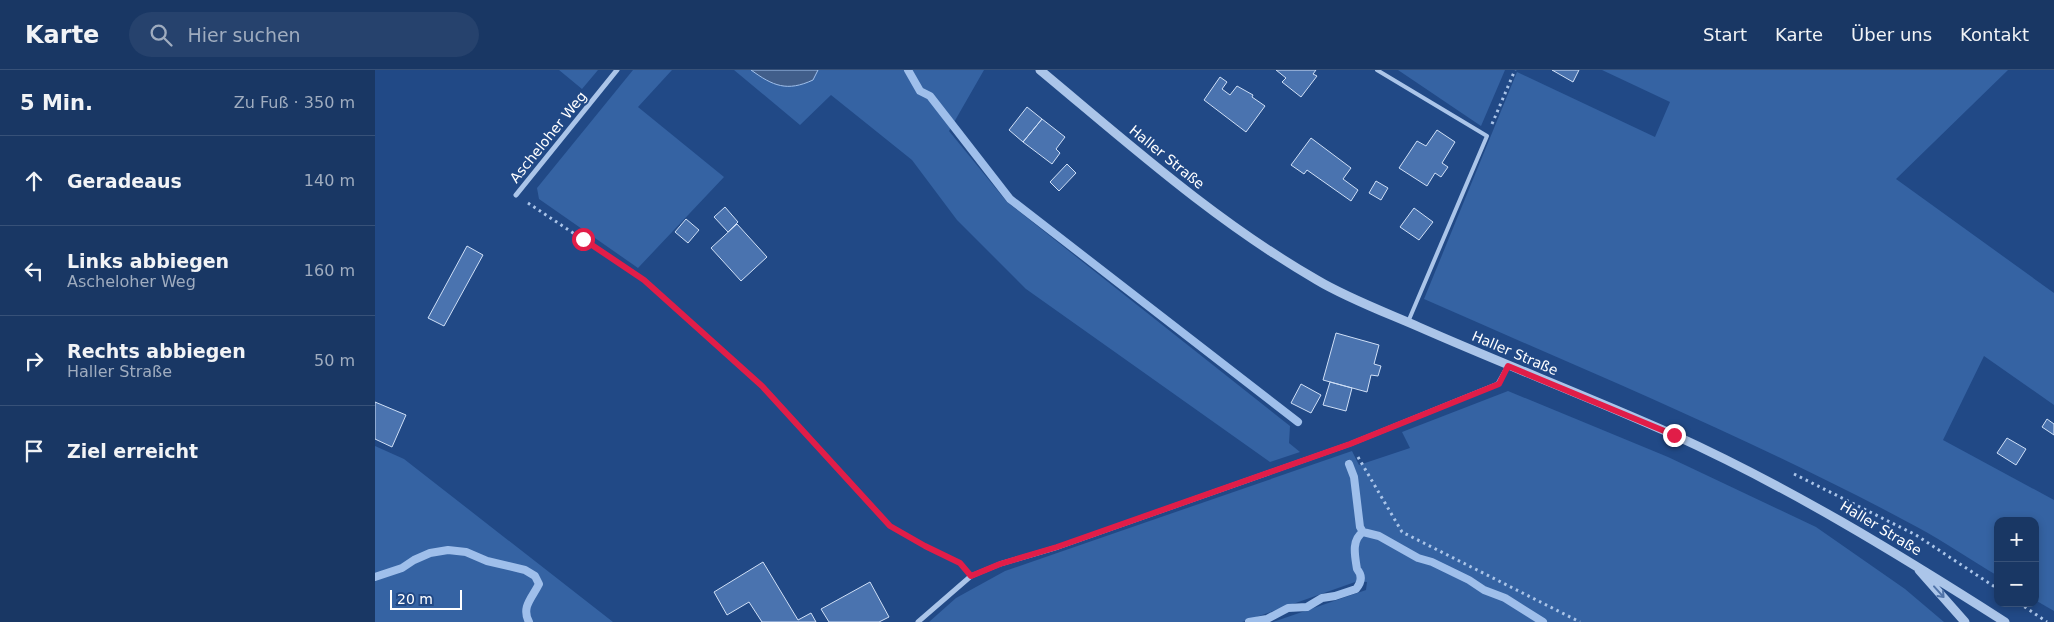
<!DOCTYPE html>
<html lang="de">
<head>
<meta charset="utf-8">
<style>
  :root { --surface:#193764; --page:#26426d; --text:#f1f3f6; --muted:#9facbf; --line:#375178 }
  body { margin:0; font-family:"DejaVu Sans",sans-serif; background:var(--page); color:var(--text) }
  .controls { position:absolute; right:15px; bottom:15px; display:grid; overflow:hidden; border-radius:10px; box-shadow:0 2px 8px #0003 }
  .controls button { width:45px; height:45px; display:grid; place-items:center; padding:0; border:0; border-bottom:1px solid var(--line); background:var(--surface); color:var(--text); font:25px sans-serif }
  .scale { position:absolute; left:15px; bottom:12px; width:72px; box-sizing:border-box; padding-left:5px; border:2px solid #fff; border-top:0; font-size:14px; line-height:18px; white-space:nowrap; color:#fff; -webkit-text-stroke:4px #214986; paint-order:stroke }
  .stop { position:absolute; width:15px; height:15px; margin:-11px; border:4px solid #e11d48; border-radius:50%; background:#fff }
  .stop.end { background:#e11d48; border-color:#fff; box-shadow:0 1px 5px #0008 }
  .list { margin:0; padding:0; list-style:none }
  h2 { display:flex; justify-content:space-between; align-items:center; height:65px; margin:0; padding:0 20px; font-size:21px }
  h2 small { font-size:16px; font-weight:400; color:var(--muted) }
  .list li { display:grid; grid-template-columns:32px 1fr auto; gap:15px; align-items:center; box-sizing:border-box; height:90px; padding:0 20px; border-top:1px solid var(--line) }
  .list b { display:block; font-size:19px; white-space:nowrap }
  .list p { margin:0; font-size:16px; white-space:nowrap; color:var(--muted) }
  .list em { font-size:16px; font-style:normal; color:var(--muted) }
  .icon { flex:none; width:28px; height:28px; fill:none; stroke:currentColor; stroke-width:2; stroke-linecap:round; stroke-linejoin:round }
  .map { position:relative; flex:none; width:1679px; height:552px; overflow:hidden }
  header { display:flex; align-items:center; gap:30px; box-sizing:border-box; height:70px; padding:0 25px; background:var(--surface); border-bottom:1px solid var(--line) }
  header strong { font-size:24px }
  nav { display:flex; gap:28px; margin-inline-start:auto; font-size:18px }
  .search { width:350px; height:45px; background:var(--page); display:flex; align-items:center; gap:12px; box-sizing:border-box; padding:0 18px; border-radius:28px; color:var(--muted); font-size:19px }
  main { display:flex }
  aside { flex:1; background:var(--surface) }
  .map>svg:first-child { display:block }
</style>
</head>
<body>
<header>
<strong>Karte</strong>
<div class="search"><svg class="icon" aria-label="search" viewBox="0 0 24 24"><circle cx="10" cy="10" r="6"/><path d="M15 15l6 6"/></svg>Hier suchen</div>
<nav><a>Start</a><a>Karte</a><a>Über uns</a><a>Kontakt</a></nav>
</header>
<main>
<aside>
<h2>5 Min.<small>Zu Fuß · 350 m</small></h2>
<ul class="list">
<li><svg class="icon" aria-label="ahead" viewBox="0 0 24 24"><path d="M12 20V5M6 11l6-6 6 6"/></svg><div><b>Geradeaus</b></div><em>140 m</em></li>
<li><svg class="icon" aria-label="left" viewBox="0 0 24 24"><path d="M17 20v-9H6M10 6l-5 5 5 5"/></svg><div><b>Links abbiegen</b><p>Ascheloher Weg</p></div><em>160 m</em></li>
<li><svg class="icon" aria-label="right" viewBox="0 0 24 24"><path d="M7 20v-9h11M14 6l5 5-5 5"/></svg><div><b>Rechts abbiegen</b><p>Haller Straße</p></div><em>50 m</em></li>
<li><svg class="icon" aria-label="arrive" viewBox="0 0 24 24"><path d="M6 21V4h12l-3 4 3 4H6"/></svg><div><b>Ziel erreicht</b></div></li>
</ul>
</aside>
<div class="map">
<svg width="1679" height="552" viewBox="0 0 1679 552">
  <rect width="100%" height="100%" fill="#214986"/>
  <path fill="#3563a3" d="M184,0H223L207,19Z
    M258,0H297L263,37L349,107L263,198L164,129L162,118Z
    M359,0H609L574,61L632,132L915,356L914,373L925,382L895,392L651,219L582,150L537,90L456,25L425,55Z
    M1023,0H1130L1106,56Z
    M1227,0H1633L1521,109L1679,223V335L1609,286L1568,370L1679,430V541L1660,530V451H1623V506C1596,490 1570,472 1542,457C1383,371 1214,302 1049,229L1142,2L1280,67L1295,32Z
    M1133,321L1293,387L1441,457L1530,519L1569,552H898L991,520L992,512L983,511L867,552H554L581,528L630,501L977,381L984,395L1035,378L1027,362Z
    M0,376L29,389L238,552H0Z"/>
  <path fill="#415e8a" stroke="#9fbfeb" d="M376,0H443L438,10C412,22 398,16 376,0Z"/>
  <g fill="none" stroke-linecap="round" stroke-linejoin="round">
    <path stroke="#9fbfeb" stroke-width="8" d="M533,0L545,21L555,26L635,129L923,352
      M974,394L979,407L985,457L988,462
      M0,507L27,498L39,490L55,483L73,480L91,482L112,491L150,500L160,506L164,514C157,528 146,537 154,552
      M874,552L892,549L913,538L932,537L947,528L960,526L981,519C986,513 988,506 982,499C980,486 976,470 988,462L1004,466L1043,488L1057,492L1094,510L1109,520L1130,528L1168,552"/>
  </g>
  <path fill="#4a73af" stroke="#d0e0f7" d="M901,0H941L938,4L942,6L926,27L907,12L911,8Z
    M1177,0H1204L1198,12Z
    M845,7L852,12L847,19L855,25L862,16L878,25L877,27L890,36L871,62L829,30Z
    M652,37L667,49L648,72L634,60Z
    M667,49L690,67L681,79L685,83L677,94L648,72Z
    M1062,60L1080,72L1067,93L1073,97L1066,107L1060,103L1052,116L1024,98L1042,71L1051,76Z
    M936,68L976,98L968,109L983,120L976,131L932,100L929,104L916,95Z
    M692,94L701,103L684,121L675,112Z
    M1001,111L1013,118L1006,130L994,123Z
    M350,137L363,152L353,162L339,147Z
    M1039,138L1058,152L1044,170L1025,157Z
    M311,149L324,160L313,173L300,162Z
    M362,154L392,187L366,211L336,178Z
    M92,176L108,185L69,256L53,248Z
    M961,263L1004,275L999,294L1006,296L1003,306L996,305L992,322L948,310Z
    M955,312L977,318L971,341L948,335Z
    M926,314L946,325L936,343L916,333Z
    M0,332L31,345L17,377L0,369Z
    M1672,349L1679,354V365L1667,357Z
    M1632,368L1651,379L1641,395L1622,383Z
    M388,492L423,550L436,543L441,552H387L374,532L352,545L339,522Z
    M495,512L514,547L504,552H454L446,539Z"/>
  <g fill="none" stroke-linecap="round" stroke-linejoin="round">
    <path stroke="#abc5e9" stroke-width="3" stroke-dasharray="2.5 4" stroke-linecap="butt" d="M1117,54L1140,0
      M153,133L269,210L387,317L506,446
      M983,387L1027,462L1205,552
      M1419,404L1541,465L1623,519
      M1644,533L1672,552"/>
    <path stroke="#abc5e9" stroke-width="4" d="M1002,0L1112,66L1033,252
      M515,456L550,476L585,493L596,506"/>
    <path stroke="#abc5e9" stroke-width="5" d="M141,125L242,0
      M543,552L596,506L625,494L683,477L975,374L1123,314L1133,296"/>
    <path stroke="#abc5e9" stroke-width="9" d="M665,0C754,74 841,152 942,210C972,228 1012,243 1044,257C1128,294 1214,327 1297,364C1414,417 1522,483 1630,552
      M1544,500L1590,552"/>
  </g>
  <defs><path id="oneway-shaft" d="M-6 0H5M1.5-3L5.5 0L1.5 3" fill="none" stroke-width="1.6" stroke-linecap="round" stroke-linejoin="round" transform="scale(1.25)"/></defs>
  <use stroke="#5174a9" href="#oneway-shaft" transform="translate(1564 522) rotate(48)"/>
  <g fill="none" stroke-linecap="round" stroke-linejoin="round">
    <path stroke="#e11d48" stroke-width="6" d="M208,169L269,210L387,316L515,456L550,476L585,493L596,506L625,494L682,477L975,374L1124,314L1133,296L1299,365"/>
  </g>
  <g text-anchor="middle" stroke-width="4" stroke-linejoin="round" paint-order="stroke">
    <g font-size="14" fill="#fff" stroke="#214986">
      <text transform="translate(173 67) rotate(-51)" y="5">Ascheloher Weg</text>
      <text transform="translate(792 87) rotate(39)" y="5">Haller Straße</text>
      <text transform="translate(1140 283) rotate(23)" y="5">Haller Straße</text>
      <text transform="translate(1506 458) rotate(31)" y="5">Haller Straße</text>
    </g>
  </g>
</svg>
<div class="controls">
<button>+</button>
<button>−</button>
</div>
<div class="scale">20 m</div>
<div class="stop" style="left:208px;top:169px"></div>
<div class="stop end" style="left:1299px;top:365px"></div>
</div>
</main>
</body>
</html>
